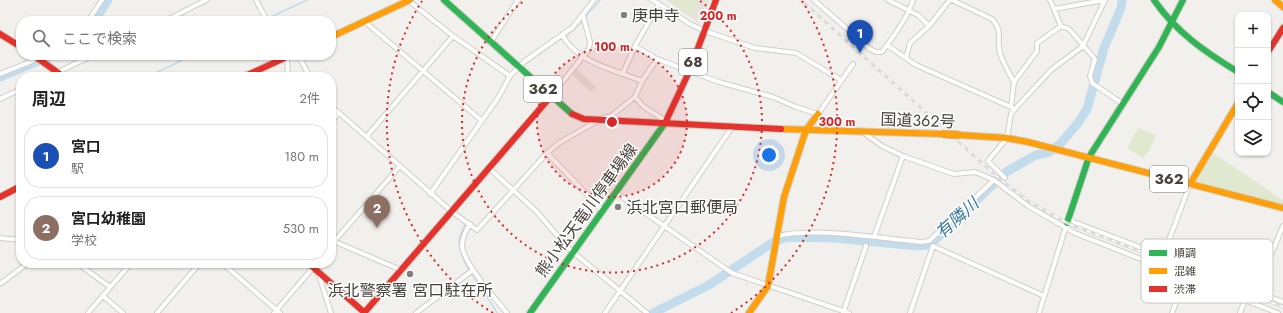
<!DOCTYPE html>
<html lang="ja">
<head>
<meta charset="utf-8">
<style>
  :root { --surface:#fff; --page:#f2f2f2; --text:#222; --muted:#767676; --line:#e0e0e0; --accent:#847f79 }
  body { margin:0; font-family:Jost,"Noto Sans JP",sans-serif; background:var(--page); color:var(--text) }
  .controls { position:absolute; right:12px; top:12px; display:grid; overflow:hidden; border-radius:8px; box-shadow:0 1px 3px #0004 }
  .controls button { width:36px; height:36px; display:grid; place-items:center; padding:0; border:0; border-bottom:1px solid var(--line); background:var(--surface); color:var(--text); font:20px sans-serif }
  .you { position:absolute; left:769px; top:155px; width:14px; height:14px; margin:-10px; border:3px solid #fff; border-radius:50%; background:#1a73e8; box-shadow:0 0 0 6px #1a73e833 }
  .badge { display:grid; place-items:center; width:26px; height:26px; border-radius:50%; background:var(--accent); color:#fff; font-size:13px; font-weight:700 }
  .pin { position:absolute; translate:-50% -33px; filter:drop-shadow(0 1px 2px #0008) }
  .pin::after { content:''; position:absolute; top:21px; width:14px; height:12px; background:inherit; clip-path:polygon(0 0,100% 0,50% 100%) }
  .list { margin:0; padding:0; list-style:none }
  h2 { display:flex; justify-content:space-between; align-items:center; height:52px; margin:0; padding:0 16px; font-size:17px }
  h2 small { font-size:13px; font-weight:400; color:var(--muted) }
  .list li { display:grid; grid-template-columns:26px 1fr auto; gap:12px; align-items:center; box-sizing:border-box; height:64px; margin:0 8px 8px; padding:0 8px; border:1px solid var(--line); border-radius:16px }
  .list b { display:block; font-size:15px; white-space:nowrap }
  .list p { margin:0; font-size:13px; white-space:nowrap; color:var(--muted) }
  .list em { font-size:13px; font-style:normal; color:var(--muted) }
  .icon { flex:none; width:22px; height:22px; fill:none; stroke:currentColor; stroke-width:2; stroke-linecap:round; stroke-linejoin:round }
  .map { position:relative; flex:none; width:1283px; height:313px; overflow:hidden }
  .search { position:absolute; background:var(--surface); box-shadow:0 1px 3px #0004; left:16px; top:16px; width:320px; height:44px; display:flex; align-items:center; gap:10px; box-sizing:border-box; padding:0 14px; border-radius:16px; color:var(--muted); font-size:15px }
  .panel { position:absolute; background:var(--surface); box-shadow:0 1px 3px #0004; left:16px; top:72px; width:320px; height:196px; border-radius:16px }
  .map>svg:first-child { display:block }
</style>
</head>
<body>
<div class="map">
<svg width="1283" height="313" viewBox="0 0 1283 313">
  <rect width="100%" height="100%" fill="#f2f0ed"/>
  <path fill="#e8e3da" d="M666,0H710L700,24Z"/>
  <path fill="#e0e9d0" d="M667,0H698L691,15Z
    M1138,128L1156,135L1149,151L1143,158L1127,148Z
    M1213,153L1283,200V208L1196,182Z"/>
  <path fill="#e4e1de" d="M577,69L596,87L591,92L572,75Z"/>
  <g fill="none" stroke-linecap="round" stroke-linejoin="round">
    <path stroke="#c2dcec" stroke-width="1.5" d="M585,17L600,0
      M262,21L307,0
      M564,38L582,22
      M45,59L69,77
      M524,65L562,38
      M147,77L193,55
      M466,223C464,228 458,237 459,243C461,267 486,292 497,313"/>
    <path stroke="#c2dcec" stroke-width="9" d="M94,21L108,0
      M0,77L52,55
      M653,313L709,285L772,243L786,237L834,238L918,246L927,245L936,239L1006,172L1036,155L1049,152L1060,144L1078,123L1087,109L1104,48L1121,8L1122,0"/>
    <g stroke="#d0cecb" stroke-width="6">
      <path id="street" d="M256,0L267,21
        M814,0L870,49L876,52H882C894,35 907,19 913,0
        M888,0L918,15L929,26
        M952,0L992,19C1004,32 996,40 1000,53C1003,63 1009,73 1014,82
        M1050,0L1061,26L1069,29L1095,59L1090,76L1092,83L1123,104
        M659,4L690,24L705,31L755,48L796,53L841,80
        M1054,9L1099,1L1104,3
        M88,21L102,0
        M165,21L206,0
        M364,21L481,120
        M562,35C579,64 613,69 642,81L657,59L719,82L773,97L796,107L818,114L853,64
        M453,36L510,76
        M490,43L518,0
        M887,45L916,65L1011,107L1014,110
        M635,46L657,59
        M298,55L310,77
        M287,57L288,77
        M906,58L910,43L929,26L950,0
        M623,73L635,46L659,4L652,0
        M0,74L30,62L42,55
        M47,77L94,55
        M551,96L589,49L590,42L583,15
        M635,97L644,107L666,121
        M0,99L21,89
        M331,106L400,166
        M1011,107L1014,82L1037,51V43L1061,26
        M603,118L611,116L635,97L642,81
        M331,122L339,113
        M367,136L453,36L409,1
        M547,153L602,210
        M489,168L536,211L568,248L647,313
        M1005,178L988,161L1007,138L1011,114L1014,110L1051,70L1083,46L1105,0
        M994,180L1028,206L1075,233L1278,313
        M615,192L732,273L849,313
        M430,194L498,98L510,76L525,61L573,27L594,0
        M1069,218L1074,222L1283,302
        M470,224C466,230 463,236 462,244C461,261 496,299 507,313
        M777,236C818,227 877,238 920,242L929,241L994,180L975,172L954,174L903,156L882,146L864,133
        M874,237L903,156
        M0,238L21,240
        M331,240L401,270
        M331,245L400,166L451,211L477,230L547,153L559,143L597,121
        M1163,256L1190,184
        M77,263L110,287
        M222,263L280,313
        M318,272L331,313
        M0,284L28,263
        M1256,291L1283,226
        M103,296L123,313
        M88,313L131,263
        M157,313L200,263
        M274,313L317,263
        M416,313L473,270
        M605,313L732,127
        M843,313L866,246
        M910,313L933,246L1044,296
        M1039,313L1066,226
        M1172,313L1186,277
        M1240,313L1245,300"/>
    </g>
    <g stroke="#d0cdc5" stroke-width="8">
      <path id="fast" d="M444,0L572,114
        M1154,0C1176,32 1205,52 1238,72
        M1268,92L1283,102
        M1067,223L1089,157L1159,47L1183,0
        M530,313L665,123"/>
    </g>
    <g stroke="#d0cdc5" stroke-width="8">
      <path id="slow" d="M1275,0L1283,7
        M331,37L410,0
        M781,129L943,134
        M806,130L818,114
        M959,135L1007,138L1028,142L1283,208
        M1190,184L1238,103
        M749,313L768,286L784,197L806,130"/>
    </g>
    <g stroke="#d0cdc5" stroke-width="8">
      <path id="jam" d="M0,34L21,47
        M1268,52L1283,28
        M33,55L64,77
        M243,77L291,55
        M572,114L584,119L781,129
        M665,123L689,72L716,0
        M0,197L21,186
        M308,263L365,313
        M364,313L551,96"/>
    </g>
    <use href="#street" stroke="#fdfdfc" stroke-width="4"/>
    <use href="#fast" stroke="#30b455" stroke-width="6"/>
    <use href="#slow" stroke="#ff9f0a" stroke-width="6"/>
    <use href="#jam" stroke="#e5322d" stroke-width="6"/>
    <g stroke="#dadad9" stroke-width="3">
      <path id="rail" d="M801,0L1002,181L1027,200L1067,223L1283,307"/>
    </g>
    <use href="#rail" stroke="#fff" stroke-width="1.5" stroke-dasharray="4.5" stroke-linecap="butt"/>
    <g stroke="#c7bcab" stroke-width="9" stroke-linecap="butt">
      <path id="slow-bridge" d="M943,134L959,135"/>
    </g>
    <use href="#slow-bridge" stroke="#ff9f0a" stroke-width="7"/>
  </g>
  <circle cx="612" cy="122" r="75" fill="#d62828" fill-opacity=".12"/>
  <g fill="none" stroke="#d62828" stroke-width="2" stroke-dasharray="2 4">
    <circle cx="612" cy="122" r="75"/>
    <path d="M700 1A150 150 0 1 1 524 1"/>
    <path d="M493 313A225 225 0 0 1 422 1M802 1A225 225 0 0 1 731 313"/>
  </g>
  <g fill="#847f79" stroke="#fff" stroke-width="1.5">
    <circle cx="624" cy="15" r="4"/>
    <circle cx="618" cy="207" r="4"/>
    <circle cx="410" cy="274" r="4"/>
  </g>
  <g text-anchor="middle" stroke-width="3" stroke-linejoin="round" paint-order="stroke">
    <g fill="#fff" stroke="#7f7b75" stroke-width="1">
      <rect x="679" y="49" width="28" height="26" rx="3"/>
      <rect x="524" y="76" width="38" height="26" rx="3"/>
      <rect x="1150" y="166" width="38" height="26" rx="3"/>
    </g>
    <g font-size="15" font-weight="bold" fill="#48423a">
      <text x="693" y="67">68</text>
      <text x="543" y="94">362</text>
      <text x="1169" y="184">362</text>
    </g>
    <g font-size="16" fill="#48423a" stroke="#fff" text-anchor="start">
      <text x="632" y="21">庚申寺</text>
      <text x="626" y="213">浜北宮口郵便局</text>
      <text x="410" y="296" text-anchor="middle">浜北警察署 宮口駐在所</text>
    </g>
    <g font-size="16" fill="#48423a" stroke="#fff">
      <text transform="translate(918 120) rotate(2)" y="6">国道362号</text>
      <text transform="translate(586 210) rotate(-54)" y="6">熊小松天竜川停車場線</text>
    </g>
    <g font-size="17" font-style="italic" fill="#397aa3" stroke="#fff">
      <text transform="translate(957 218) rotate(-42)" y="6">有隣川</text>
    </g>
  </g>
  <rect x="1141" y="239" width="132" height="64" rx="6" fill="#fff" stroke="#c8c6c4" stroke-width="1"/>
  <rect x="1149" y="250" width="18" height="6" fill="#30b455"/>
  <rect x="1149" y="268" width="18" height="6" fill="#ff9f0a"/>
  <rect x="1149" y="286" width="18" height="6" fill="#e5322d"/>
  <g font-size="11" fill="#48423a">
    <text x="1174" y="257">順調</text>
    <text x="1174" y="275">混雑</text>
    <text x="1174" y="293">渋滞</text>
  </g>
  <circle cx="612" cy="122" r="6" fill="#d62828" stroke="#fff" stroke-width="2"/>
  <g font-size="12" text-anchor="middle" font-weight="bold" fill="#d62828" stroke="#fff" stroke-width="3" stroke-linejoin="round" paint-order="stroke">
    <text x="718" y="20">200 m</text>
    <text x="612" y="51">100 m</text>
    <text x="837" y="126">300 m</text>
  </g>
</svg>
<div class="controls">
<button>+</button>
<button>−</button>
<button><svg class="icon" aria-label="locate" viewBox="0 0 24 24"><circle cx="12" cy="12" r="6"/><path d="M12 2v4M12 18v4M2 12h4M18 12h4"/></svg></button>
<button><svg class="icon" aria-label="layers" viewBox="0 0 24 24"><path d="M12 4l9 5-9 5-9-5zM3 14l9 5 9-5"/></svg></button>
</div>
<div class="you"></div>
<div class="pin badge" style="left:860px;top:53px;background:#1a4fb4">1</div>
<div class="pin badge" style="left:377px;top:228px;background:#8d6e63">2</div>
<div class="search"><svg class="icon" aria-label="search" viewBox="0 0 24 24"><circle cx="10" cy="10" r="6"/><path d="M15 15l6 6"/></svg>ここで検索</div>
<section class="panel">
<h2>周辺<small>2件</small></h2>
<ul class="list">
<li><span class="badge" style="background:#1a4fb4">1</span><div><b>宮口</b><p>駅</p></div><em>180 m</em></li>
<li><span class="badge" style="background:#8d6e63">2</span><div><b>宮口幼稚園</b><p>学校</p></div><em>530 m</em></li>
</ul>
</section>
</div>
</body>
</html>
